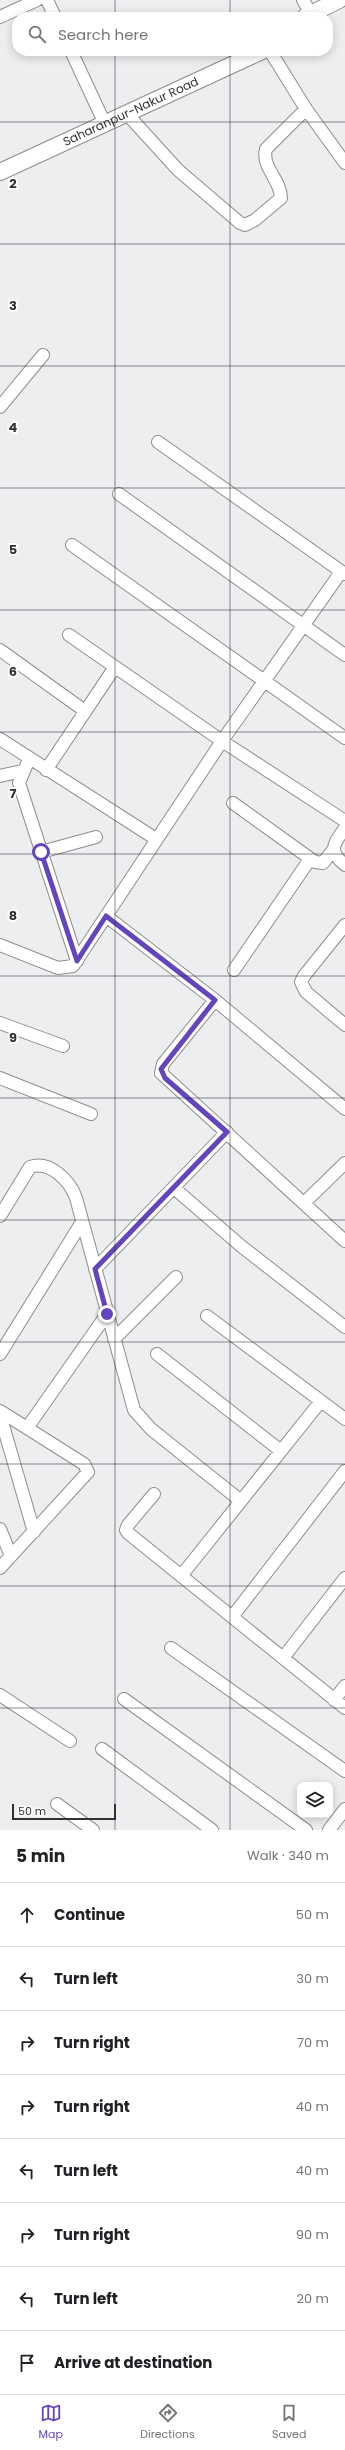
<!DOCTYPE html>
<html lang="en">
<head>
<meta charset="utf-8">
<style>
  :root { --surface:#fff; --page:#f6f6f6; --text:#202124; --muted:#757577; --line:#e0e0e0; --accent:#6345be }
  body { margin:0; font-family:Poppins,sans-serif; background:var(--page); color:var(--text) }
  .controls { position:absolute; right:12px; bottom:12px; display:grid; overflow:hidden; border-radius:8px; box-shadow:0 2px 10px #0003 }
  .controls button { width:36px; height:36px; display:grid; place-items:center; padding:0; border:0; border-bottom:1px solid var(--line); background:var(--surface); color:var(--text); font:20px sans-serif }
  .scale { position:absolute; left:12px; bottom:10px; width:104px; box-sizing:border-box; padding-left:4px; border:2px solid #313233; border-top:0; font-size:11px; line-height:14px; white-space:nowrap; color:#313233; -webkit-text-stroke:3px #fff; paint-order:stroke }
  .stop { position:absolute; width:12px; height:12px; margin:-9px; border:3px solid #6345be; border-radius:50%; background:#fff }
  .stop.end { background:#6345be; border-color:#fff; box-shadow:0 1px 4px #0008 }
  .list { margin:0; padding:0; list-style:none }
  h2 { display:flex; justify-content:space-between; align-items:center; height:52px; margin:0; padding:0 16px; font-size:17px }
  h2 small { font-size:13px; font-weight:400; color:var(--muted) }
  .list li { display:grid; grid-template-columns:26px 1fr auto; gap:12px; align-items:center; box-sizing:border-box; height:64px; padding:0 16px; border-top:1px solid var(--line) }
  .list b { display:block; font-size:15px; white-space:nowrap }
  .list em { font-size:13px; font-style:normal; color:var(--muted) }
  .icon { flex:none; width:22px; height:22px; fill:none; stroke:currentColor; stroke-width:2; stroke-linecap:round; stroke-linejoin:round }
  .map { position:relative; flex:none; width:345px; height:1830px; overflow:hidden }
  .search { position:absolute; background:var(--surface); box-shadow:0 2px 10px #0003; left:12px; right:12px; top:12px; height:44px; display:flex; align-items:center; gap:10px; box-sizing:border-box; padding:0 14px; border-radius:16px; color:var(--muted); font-size:15px }
  .sheet { height:564px; background:var(--surface) }
  nav { display:flex; justify-content:space-around; align-items:center; box-sizing:border-box; height:56px; border-top:1px solid var(--line); background:var(--surface); font-size:11px; color:var(--muted) }
  nav a { display:grid; justify-items:center; gap:2px }
  nav .on { color:var(--accent) }
  .map>svg:first-child { display:block }
</style>
</head>
<body>
<div class="map">
<svg width="345" height="1830" viewBox="0 0 345 1830">
  <rect width="100%" height="100%" fill="#eceef0"/>
  <g fill="none" stroke-linecap="round" stroke-linejoin="round">
    <g stroke="#8c8e90" stroke-width="14">
      <path id="street" d="M47,0L55,17
        M303,0L311,14
        M0,17L37,0
        M71,51L105,124
        M270,51L306,109L345,163
        M127,114L178,170L240,223L245,225L255,220L281,198C281,180 261,167 266,149L306,109
        M0,407L43,355
        M158,442L345,574
        M119,494L345,655
        M72,545L345,738
        M69,635L222,741L341,572
        M0,650L85,711
        M0,739L156,839
        M29,759L19,783L77,961
        M46,770L115,667
        M0,776L22,771
        M233,803L315,862L323,863L333,850
        M345,828C334,844 327,850 345,865
        M41,852L96,837
        M106,916L215,1000L345,1109
        M345,925L304,976L301,982L306,992L345,1025
        M0,945L58,968L73,966L222,741L345,821
        M234,970L310,859
        M215,1000L163,1064L161,1073L345,1241
        M0,1023L63,1046
        M0,1078L91,1114
        M174,1188L241,1246L345,1327
        M304,1203L345,1163
        M0,1216L30,1167C50,1160 70,1181 76,1198L134,1410L151,1429L241,1501
        M95,1269L227,1132
        M207,1316L345,1419
        M114,1339L176,1277
        M0,1354L82,1222
        M157,1354L281,1451
        M0,1411L84,1464L88,1472L0,1568
        M0,1415L34,1532
        M27,1428L107,1314
        M154,1494L128,1525L126,1530L128,1533L345,1708
        M0,1529L11,1556
        M181,1576L321,1401
        M232,1617L345,1471
        M171,1648L345,1771
        M283,1658L345,1578
        M0,1695L70,1741
        M124,1699L306,1830
        M334,1700L345,1686
        M102,1749L212,1830
        M57,1804L93,1830
        M329,1830L345,1809"/>
    </g>
    <g stroke="#8c8e90" stroke-width="18">
      <g id="secondary">
        <path d="M305,17L339,0"/>
        <path id="s1" d="M0,172L262,51"/>
      </g>
    </g>
    <use href="#street" stroke="#fff" stroke-width="12"/>
    <use href="#secondary" stroke="#fff" stroke-width="16"/>
  </g>
  <g fill="none" stroke-linecap="round" stroke-linejoin="round">
    <path stroke="#6345be" stroke-width="5" d="M41,852L77,961L106,916L215,1000L161,1069L165,1078L227,1132L95,1269L107,1314"/>
  </g>
  <path fill="none" stroke="#313233" stroke-width="1" stroke-opacity="0.55" d="M115,0V17M230,0V17M115,51V1830M230,51V1830M0,122H345M0,244H345M0,366H345M0,488H345M0,610H345M0,732H345M0,854H345M0,976H345M0,1098H345M0,1220H345M0,1342H345M0,1464H345M0,1586H345M0,1708H345"/>
  <g text-anchor="middle" stroke-width="4" stroke-linejoin="round" paint-order="stroke">
    <g font-size="12" fill="#313233" stroke="#fff">
      <text dy="4" stroke="none"><textPath href="#s1" startOffset="144">Saharanpur-Nakur Road</textPath></text>
    </g>
  </g>
  <g font-size="13" text-anchor="middle" font-weight="bold" fill="#313233" stroke="#fff" stroke-width="4" stroke-linejoin="round" paint-order="stroke">
    <text x="13" y="188">2</text>
    <text x="13" y="310">3</text>
    <text x="13" y="432">4</text>
    <text x="13" y="554">5</text>
    <text x="13" y="676">6</text>
    <text x="13" y="798">7</text>
    <text x="13" y="920">8</text>
    <text x="13" y="1042">9</text>
  </g>
</svg>
<div class="controls">
<button><svg class="icon" aria-label="layers" viewBox="0 0 24 24"><path d="M12 4l9 5-9 5-9-5zM3 14l9 5 9-5"/></svg></button>
</div>
<div class="scale">50 m</div>
<div class="stop" style="left:41px;top:852px"></div>
<div class="stop end" style="left:107px;top:1314px"></div>
<div class="search"><svg class="icon" aria-label="search" viewBox="0 0 24 24"><circle cx="10" cy="10" r="6"/><path d="M15 15l6 6"/></svg>Search here</div>
</div>
<section class="sheet">
<h2>5 min<small>Walk · 340 m</small></h2>
<ul class="list">
<li><svg class="icon" aria-label="ahead" viewBox="0 0 24 24"><path d="M12 20V5M6 11l6-6 6 6"/></svg><div><b>Continue</b></div><em>50 m</em></li>
<li><svg class="icon" aria-label="left" viewBox="0 0 24 24"><path d="M17 20v-9H6M10 6l-5 5 5 5"/></svg><div><b>Turn left</b></div><em>30 m</em></li>
<li><svg class="icon" aria-label="right" viewBox="0 0 24 24"><path d="M7 20v-9h11M14 6l5 5-5 5"/></svg><div><b>Turn right</b></div><em>70 m</em></li>
<li><svg class="icon" aria-label="right" viewBox="0 0 24 24"><path d="M7 20v-9h11M14 6l5 5-5 5"/></svg><div><b>Turn right</b></div><em>40 m</em></li>
<li><svg class="icon" aria-label="left" viewBox="0 0 24 24"><path d="M17 20v-9H6M10 6l-5 5 5 5"/></svg><div><b>Turn left</b></div><em>40 m</em></li>
<li><svg class="icon" aria-label="right" viewBox="0 0 24 24"><path d="M7 20v-9h11M14 6l5 5-5 5"/></svg><div><b>Turn right</b></div><em>90 m</em></li>
<li><svg class="icon" aria-label="left" viewBox="0 0 24 24"><path d="M17 20v-9H6M10 6l-5 5 5 5"/></svg><div><b>Turn left</b></div><em>20 m</em></li>
<li><svg class="icon" aria-label="arrive" viewBox="0 0 24 24"><path d="M6 21V4h12l-3 4 3 4H6"/></svg><div><b>Arrive at destination</b></div></li>
</ul>
</section>
<nav>
<a class="on"><svg class="icon" aria-label="map" viewBox="0 0 24 24"><path d="M3 6l6-2 6 2 6-2v14l-6 2-6-2-6 2zM9 4v14M15 6v14"/></svg>Map</a>
<a><svg class="icon" aria-label="directions" viewBox="0 0 24 24"><path d="M12 3l9 9-9 9-9-9zM9 14v-3h6M13 9l2 2-2 2"/></svg>Directions</a>
<a><svg class="icon" aria-label="saved" viewBox="0 0 24 24"><path d="M7 4h10v16l-5-4-5 4z"/></svg>Saved</a>
</nav>
</body>
</html>
